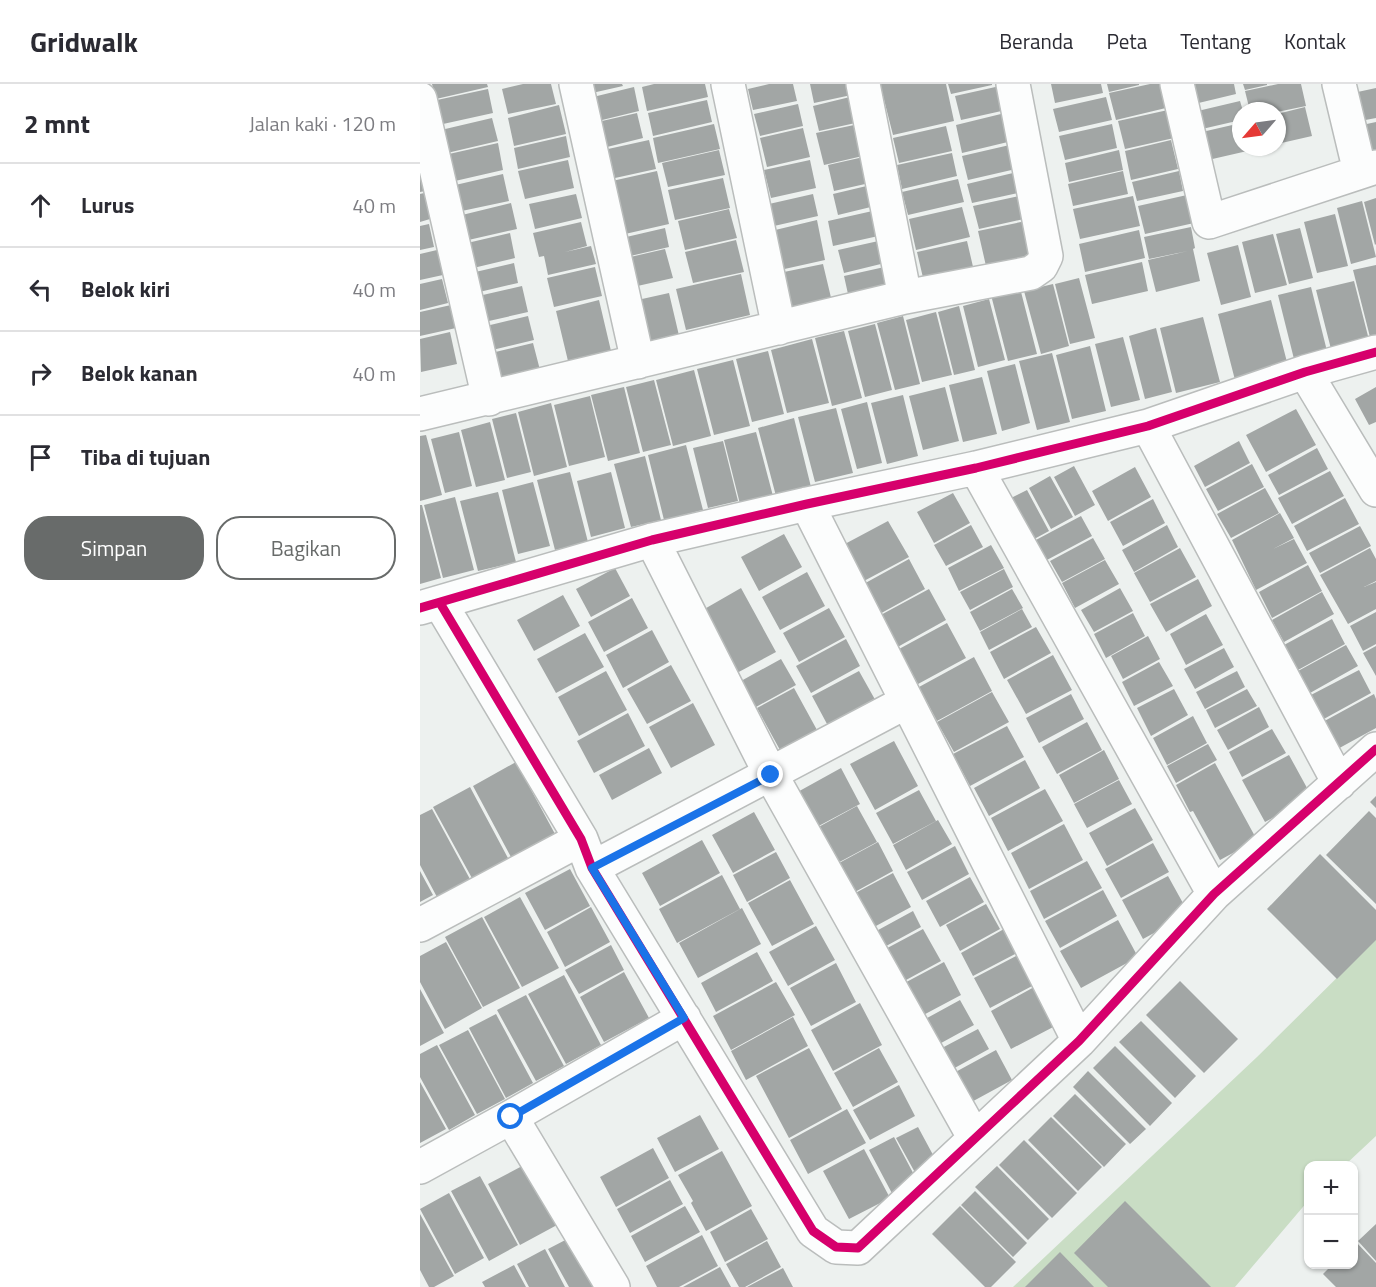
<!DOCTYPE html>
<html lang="id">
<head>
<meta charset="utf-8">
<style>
  :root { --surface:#fff; --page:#f7f7f7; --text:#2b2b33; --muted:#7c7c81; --line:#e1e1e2; --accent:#686b6a }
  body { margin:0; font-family:"Titillium Web",sans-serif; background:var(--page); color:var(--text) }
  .controls { position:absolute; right:18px; bottom:18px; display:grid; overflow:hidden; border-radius:12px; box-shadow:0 2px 4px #0004 }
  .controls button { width:54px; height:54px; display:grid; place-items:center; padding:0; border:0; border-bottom:2px solid var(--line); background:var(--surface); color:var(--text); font:30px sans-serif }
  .compass { position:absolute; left:812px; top:18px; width:54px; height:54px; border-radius:50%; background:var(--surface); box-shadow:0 2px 4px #0004; rotate:242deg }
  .stop { position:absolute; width:18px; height:18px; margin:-14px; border:4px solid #1a73e8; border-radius:50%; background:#fff }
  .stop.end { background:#1a73e8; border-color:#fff; box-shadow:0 2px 6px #0008 }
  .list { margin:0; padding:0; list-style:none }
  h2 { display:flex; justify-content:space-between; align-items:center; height:78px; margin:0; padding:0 24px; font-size:26px }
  h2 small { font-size:20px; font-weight:400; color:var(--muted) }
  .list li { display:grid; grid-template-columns:39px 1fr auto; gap:18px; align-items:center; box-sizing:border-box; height:84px; padding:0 24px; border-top:2px solid var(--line) }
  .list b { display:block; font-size:22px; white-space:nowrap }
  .list em { font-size:20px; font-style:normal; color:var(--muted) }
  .actions { display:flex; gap:12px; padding:18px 24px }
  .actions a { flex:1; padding:14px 0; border:2px solid var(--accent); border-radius:24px; text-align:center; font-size:21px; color:var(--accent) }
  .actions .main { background:var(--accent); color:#fff }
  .icon { flex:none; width:33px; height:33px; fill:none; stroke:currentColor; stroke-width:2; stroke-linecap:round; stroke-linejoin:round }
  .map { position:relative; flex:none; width:956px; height:1203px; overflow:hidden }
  header { display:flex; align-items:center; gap:36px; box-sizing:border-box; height:84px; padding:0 30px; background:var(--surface); border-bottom:2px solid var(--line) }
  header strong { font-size:28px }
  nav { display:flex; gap:33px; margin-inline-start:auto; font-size:21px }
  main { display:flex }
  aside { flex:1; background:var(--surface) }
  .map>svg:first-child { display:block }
</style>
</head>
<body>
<header>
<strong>Gridwalk</strong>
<nav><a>Beranda</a><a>Peta</a><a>Tentang</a><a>Kontak</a></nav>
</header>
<main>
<aside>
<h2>2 mnt<small>Jalan kaki · 120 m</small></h2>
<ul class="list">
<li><svg class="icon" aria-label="ahead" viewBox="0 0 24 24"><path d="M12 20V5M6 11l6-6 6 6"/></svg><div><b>Lurus</b></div><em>40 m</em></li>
<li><svg class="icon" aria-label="left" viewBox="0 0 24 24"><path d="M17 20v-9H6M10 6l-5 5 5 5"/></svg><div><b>Belok kiri</b></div><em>40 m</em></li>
<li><svg class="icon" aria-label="right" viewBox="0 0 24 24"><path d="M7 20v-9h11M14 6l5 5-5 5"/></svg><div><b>Belok kanan</b></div><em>40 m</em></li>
<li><svg class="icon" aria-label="arrive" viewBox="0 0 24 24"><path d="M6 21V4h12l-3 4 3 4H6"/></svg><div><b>Tiba di tujuan</b></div></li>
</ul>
<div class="actions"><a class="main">Simpan</a><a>Bagikan</a></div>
</aside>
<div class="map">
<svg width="956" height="1203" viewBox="0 0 956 1203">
  <rect width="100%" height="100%" fill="#edf1ef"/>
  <path fill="#c9ddc4" d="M956,855V1052L925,1081L888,1082V1117L815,1203H593L837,973Z"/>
  <path fill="#a2a6a5" d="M12,0H67L68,3L16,15Z
    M103,0H131L136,20L88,30L82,5Z
    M170,0H202L203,2L172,9Z
    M234,0H285L288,13L227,27L222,3Z
    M349,0H373L377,17L333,26L328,5Z
    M390,0H433L436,10L394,19Z
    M460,0H526L534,37L473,51Z
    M528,0H572V1L531,10Z
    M631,0H681L683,9L635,19Z
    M687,0H719V1L689,8Z
    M730,0H744L750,23L696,36L689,9Z
    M761,0H814L816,10L766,22Z
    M823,0H847V1L825,6Z
    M858,0H881L886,22L857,28L830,27L825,7Z
    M580,2L586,26L541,36L535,12Z
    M214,3L219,27L178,37L173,13Z
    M956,4V34L940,37L933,9Z
    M68,5L73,29L23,40L17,16Z
    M434,12L440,38L399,47L393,22Z
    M686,13L692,36L639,48L633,25Z
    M287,16L292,38L233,52L228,29Z
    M820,17L823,27H821V36L769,48L765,30Z
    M378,20L383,42L340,52L334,30Z
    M139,21L146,50L94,62L88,34Z
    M885,23L892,52L857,60V30Z
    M748,26L754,54L705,65L698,37Z
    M217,29L223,54L187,63L182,37Z
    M585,29L592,57L542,69L536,41Z
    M72,34L78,57L27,69L21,46Z
    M956,38V79L942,41Z
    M821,39V63H836V65L775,79L769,51Z
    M294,40L300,65L238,79L233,54Z
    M439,40L447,71L404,81L396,49Z
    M692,40L697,64L645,76L639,52Z
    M526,42L532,67L479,79L473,54Z
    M383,44L390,73L347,83L340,54Z
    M146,52L150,73L98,85L94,64Z
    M229,56L236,85L195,94L188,65Z
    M751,56L758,85L711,96L705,67Z
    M78,59L83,86L35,97L29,70Z
    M594,60L600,84L548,96L542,72Z
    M299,66L305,91L248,103L242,79Z
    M699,66L703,86L649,98L645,79Z
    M532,69L537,92L482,105L477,81Z
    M448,72L454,98L414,107L408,81Z
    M148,76L154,104L105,115L98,87Z
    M390,76L396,104L351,114L344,86Z
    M237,87L249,140L205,150L192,97Z
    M703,87L708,110L653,122L648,100Z
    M759,87L763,107L717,117L712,98Z
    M593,89L598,109L552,119L547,100Z
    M0,90L5,107L0,108Z
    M83,90L89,117L37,128L31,102Z
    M303,94L310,124L255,136L248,106Z
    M538,95L544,118L488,131L482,108Z
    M455,100L459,121L418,131L413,110Z
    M4,109L10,135L0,138V110Z
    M156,110L162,134L115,145L109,120Z
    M393,110L398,132L354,142L349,120Z
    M767,111L774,139L725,150L718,122Z
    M599,112L604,135L559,145L553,122Z
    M713,112L720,142L660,155L653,125Z
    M956,114V160L955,161L944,118Z
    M942,117L956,173L931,180L917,124Z
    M91,119L97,145L44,157L38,132Z
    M542,123L550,153L496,166L489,135Z
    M309,125L317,154L265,166L258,137Z
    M457,126L463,151L413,162L408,137Z
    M915,130L928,182L897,189L884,138Z
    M397,136L405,176L360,186L351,147Z
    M606,137L614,170L566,182L558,147Z
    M161,138L167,162L145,168L171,162L176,180L128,191L124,172L119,173L113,149Z
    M9,140L14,163L0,166V142Z
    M771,143L775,164L773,165L780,197L736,208L728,176L768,167L729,175L724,153Z
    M245,144L249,163L206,173L202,154Z
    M880,144L893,194L869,200L856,150Z
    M719,146L725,174L665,188L659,160Z
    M90,149L95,174L49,185L43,160Z
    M853,150L867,201L835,209L822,158Z
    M316,156L324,188L273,199L265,168Z
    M463,156L469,178L424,189L418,166Z
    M547,157L554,187L504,198L497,168Z
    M818,161L831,213L801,221L787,169Z
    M245,165L253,194L213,203L206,174Z
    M17,166L23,191L0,196V170Z
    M722,178L728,207L672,220L665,191Z
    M94,179L98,199L55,209L51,189Z
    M403,180L413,222L369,232L359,189Z
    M956,181V252L950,253L933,186Z
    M469,182L475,208L430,219L424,192Z
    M175,183L182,212L134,223L127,194Z
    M321,190L330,231L266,246L256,205Z
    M659,194L675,254L650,260L635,200Z
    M22,195L28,219L0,226V200Z
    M934,197L949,256L911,265L896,206Z
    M633,200L649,262L621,270L604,207Z
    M102,202L108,228L60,239L54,213Z
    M891,203L908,271L875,279L858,211Z
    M600,204L617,270L588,277L571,211Z
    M249,209L261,260L224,268L213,217Z
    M569,215L585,276L558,283L543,222Z
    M179,216L191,267L148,277L136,227Z
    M851,216L868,282L815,296L798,230Z
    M31,221L36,244L0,252V228Z
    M539,222L555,286L534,291L518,228Z
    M516,228L532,291L502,298L486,236Z
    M108,232L114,256L68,267L62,243Z
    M483,232L500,300L475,306L457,239Z
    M783,233L800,298L756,309L740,244Z
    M455,240L472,306L445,313L428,247Z
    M736,244L752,308L725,315L709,252Z
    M424,247L442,314L412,322L395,254Z
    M30,248L37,280L1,288L0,255Z
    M703,253L720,316L691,323L675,260Z
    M392,255L409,319L367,329L351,266Z
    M113,259L120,286L73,296L67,270Z
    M670,262L686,327L652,335L636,271Z
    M348,267L364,330L332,338L316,275Z
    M632,269L650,338L617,346L599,277Z
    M313,276L330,342L294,351L277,285Z
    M595,280L610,339L582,347L567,287Z
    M274,286L291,352L253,362L236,296Z
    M562,293L577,350L543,358L529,301Z
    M234,296L251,361L223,368L206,303Z
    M204,303L220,369L188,377L171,311Z
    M525,303L539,357L503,366L489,312Z
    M956,303V338L949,341L935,315Z
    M483,311L498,372L467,380L451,319Z
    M170,312L185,373L149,382L134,321Z
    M447,318L462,379L437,385L421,325Z
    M131,319L147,383L114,392L98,328Z
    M416,324L433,389L395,398L378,333Z
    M876,325L896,361L846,388L826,351Z
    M96,329L111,388L87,394L72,335Z
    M374,334L391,403L356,412L338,344Z
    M70,338L85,396L56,403L41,346Z
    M39,348L52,402L25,409L11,355Z
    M336,348L353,412L320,420L304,356Z
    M6,351L22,411L0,417V352Z
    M303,357L318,417L288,424L273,364Z
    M819,357L830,379L785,403L774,382Z
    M266,361L283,426L244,436L228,371Z
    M897,364L908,385L859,411L848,391Z
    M225,372L241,436L211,443L194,380Z
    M832,380L844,403L798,427L786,405Z
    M654,382L675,421L655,432L634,393Z
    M715,383L731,413L688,437L672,407Z
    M910,387L924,412L872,440L858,414Z
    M150,388L168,458L135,466L117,396Z
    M191,388L205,444L171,453L157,397Z
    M630,392L653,433L631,445L609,404Z
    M113,398L130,462L98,470L82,406Z
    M845,404L859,429L811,454L797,430Z
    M607,406L629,447L605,460L583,418Z
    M78,408L96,478L58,487L40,417Z
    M533,409L550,439L514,459L497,428Z
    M35,413L54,486L23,494L4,421Z
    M925,414L939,440L887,467L874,442Z
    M733,415L745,439L703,462L690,438Z
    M0,421H2L21,494L0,500Z
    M860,429L874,454L853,465L874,455L887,479L836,506L812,456Z
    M661,432L672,452L625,477L614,457Z
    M468,437L489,473L442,498L423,461Z
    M551,441L563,463L526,482L514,461Z
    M747,441L758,463L714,488L702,466Z
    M940,442L951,462L900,489L889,469Z
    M364,450L382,483L339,507L321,473Z
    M673,454L685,475L642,498L630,477Z
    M571,461L584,484L539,507L528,484Z
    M760,464L776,493L730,518L714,489Z
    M950,464L956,475V497L944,503L956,498V525L928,540L900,491Z
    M489,475L505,505L456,532L440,502Z
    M685,476L699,500L655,524L642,499Z
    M888,481L902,507L852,534L839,508Z
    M195,484L210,512L171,533L156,505Z
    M584,485L593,503L550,526L540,508Z
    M387,488L405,522L360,546L342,513Z
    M778,495L792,522L746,548L730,520Z
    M321,504L356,568L315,590L281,527Z
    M700,504L713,527L674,548L661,526Z
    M509,505L526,536L474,565L457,533Z
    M592,505L603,524L560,547L550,528Z
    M902,508L914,530L864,558L852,536Z
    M143,511L160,542L114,567L97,536Z
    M212,514L228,544L184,568L168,538Z
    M409,524L425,553L379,578L363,549Z
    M602,525L612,543L569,566L560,548Z
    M956,528V560L943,567L930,542Z
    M713,529L725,552L686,574L674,550Z
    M786,530L803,561L766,581L750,550Z
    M912,535L925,560L878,586L864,561Z
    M527,539L546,574L498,600L479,565Z
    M616,543L631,569L584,595L570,568Z
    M232,546L249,578L203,604L186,571Z
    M165,549L184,583L136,609L117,575Z
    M728,552L740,575L703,595L691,572Z
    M426,555L440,582L391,609L376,582Z
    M926,561L938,582L890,609L878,587Z
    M956,562V592L943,569Z
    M804,564L814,583L775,605L764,585Z
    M633,571L652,606L606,630L587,596Z
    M554,573L572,607L517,637L499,603Z
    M361,575L376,601L336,623L321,597Z
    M739,578L753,602L714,622L702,598Z
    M251,581L271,617L227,640L207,605Z
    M939,586L951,609L902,636L889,612Z
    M186,587L207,626L159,652L138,613Z
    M439,587L462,628L414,653L392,612Z
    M817,587L825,603L785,625L776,608Z
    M374,604L397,646L360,666L337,624Z
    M754,605L768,631L731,652L717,624Z
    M827,605L837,622L795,644L786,626Z
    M572,608L589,638L534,668L517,638Z
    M651,610L664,635L619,659L606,634Z
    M954,610L956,615V644L914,667L899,640Z
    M273,619L295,661L251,684L229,643Z
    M839,623L849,643L808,666L797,646Z
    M208,629L225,662L174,689L157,657Z
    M773,632L787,659L747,681L733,654Z
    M667,638L682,666L637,690L622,663Z
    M587,642L604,673L550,702L533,670Z
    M852,645L866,669L822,693L809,668Z
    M474,657L498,702L455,726L430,680Z
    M788,660L797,676L756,699L747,682Z
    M229,664L242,689L192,716L179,691Z
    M684,666L699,695L654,719L639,691Z
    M869,671L892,713L845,738L822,696Z
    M605,676L620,704L569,732L554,704Z
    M96,678L135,750L91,773L53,702Z
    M795,679L837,756L800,776L773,727L770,728L756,701Z
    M421,684L440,720L393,745L374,710Z
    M699,696L712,720L667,744L654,720Z
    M50,703L89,776L53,796L13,723Z
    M625,705L643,737L588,767L571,734Z
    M499,706L516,737L473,760L456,729Z
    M956,712V724L950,718Z
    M437,722L457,758L412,782L393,746Z
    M715,724L733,756L687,782L669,749Z
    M12,725L51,797L18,815L0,781V731Z
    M949,727L956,734V820L906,771Z
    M334,728L355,766L313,789L292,751Z
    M518,736L532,760L486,786L473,761Z
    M644,740L663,776L609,805L591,769Z
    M282,756L300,789L240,822L222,789Z
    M458,758L473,787L424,814L408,785Z
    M733,759L749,788L701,814L685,785Z
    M535,762L549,790L502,816L487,788Z
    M356,768L370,794L327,818L313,791Z
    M900,770L956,826V856L917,895L847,825Z
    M667,777L682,804L624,835L610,807Z
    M150,785L170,822L125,846L105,809Z
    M0,787L13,811L0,818Z
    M473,789L491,823L443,849L424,815Z
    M302,791L320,825L257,859L239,825Z
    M748,792L769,830L723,855L702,816Z
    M550,793L564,818L520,843L506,817Z
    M370,796L394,840L352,862L328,819Z
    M683,806L697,832L640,864L625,837Z
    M100,813L139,884L102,903L64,833Z
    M566,820L580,845L540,867L526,841Z
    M171,823L190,858L145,883L127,848Z
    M322,824L341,860L278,894L259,859Z
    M493,827L501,843L457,867L449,851Z
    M62,833L100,904L63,923L25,853Z
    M698,836L718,873L661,904L640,867Z
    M396,842L415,876L368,902L349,868Z
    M503,845L521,877L475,902L458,869Z
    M584,845L597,869L553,892L541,869Z
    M26,858L62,924L25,945L0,898V872Z
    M191,861L204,886L159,910L145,886Z
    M337,868L353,897L296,928L281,899Z
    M598,871L614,901L570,924L554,894Z
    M524,878L541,911L494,936L477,903Z
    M416,879L436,918L391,942L370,904Z
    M204,888L229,934L184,958L160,913Z
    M144,891L181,961L146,980L108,910Z
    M760,897L818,955L784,989L726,931Z
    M356,898L375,931L311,966L293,932Z
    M616,902L637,941L591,965L571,927Z
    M0,905L24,949L0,962Z
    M106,911L144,982L116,997L77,926Z
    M540,916L554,941L512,964L498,939Z
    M440,919L462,961L413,987L391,946Z
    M76,930L113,999L86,1014L49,944Z
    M373,933L388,962L326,996L311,967Z
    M721,937L776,992L755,1014L699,958Z
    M558,945L569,965L531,986L520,965Z
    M48,946L85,1015L57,1030L19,961Z
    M17,961L55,1031L29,1046L0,993V970Z
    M695,962L752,1019L730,1042L673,984Z
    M389,964L422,1025L369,1054L336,992Z
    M459,964L478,998L433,1023L414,989Z
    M576,966L592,996L546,1021L530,991Z
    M668,987L726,1045L710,1060L653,1003Z
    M0,998L26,1045L0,1059Z
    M479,1001L495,1032L450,1056L433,1026Z
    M655,1010L706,1060L684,1083L633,1032Z
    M427,1025L446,1059L388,1090L370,1056Z
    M280,1031L299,1065L255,1088L237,1054Z
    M631,1033L682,1083L658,1107L608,1056Z
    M498,1043L519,1082L498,1094L476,1054Z
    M474,1053L500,1102L475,1115L449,1066Z
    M604,1056L657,1109L632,1134L579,1081Z
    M233,1064L249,1094L196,1123L180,1093Z
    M444,1065L470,1114L429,1135L403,1087Z
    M302,1067L332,1122L286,1147L271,1119L273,1117L258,1091Z
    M104,1081L137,1141L100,1161L68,1100Z
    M577,1082L629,1135L608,1156L555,1103Z
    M60,1092L98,1161L69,1177L31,1107Z
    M250,1096L263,1120L210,1149L197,1125Z
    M555,1107L607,1159L593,1173L541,1121Z
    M29,1109L64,1174L35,1190L0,1125Z
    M705,1117L791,1203H688L654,1169Z
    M265,1122L280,1148L225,1178L211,1152Z
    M540,1122L596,1178L571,1203H565L512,1150Z
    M331,1125L348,1155L305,1178L290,1148Z
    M0,1130L34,1192L14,1203H9L0,1186Z
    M956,1140V1177L938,1157Z
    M155,1151L180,1203H149L128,1165Z
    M282,1151L298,1182L259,1203H237L226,1182Z
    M347,1157L361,1183L325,1203H319L306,1180Z
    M936,1158L956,1179V1203H916L903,1190L913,1180H934V1161Z
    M125,1165L145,1203H109L97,1180Z
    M640,1168L674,1203H605Z
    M94,1181L106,1203H65L62,1198Z
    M300,1183L311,1203H263Z
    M363,1184L373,1203H327Z"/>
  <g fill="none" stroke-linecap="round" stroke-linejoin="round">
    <g stroke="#babdbc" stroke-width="36">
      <path id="minor" d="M156,0L218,278
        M308,0L359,244
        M443,0L485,213
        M757,0L789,138L956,83
        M919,0L940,88
        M0,15L69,315
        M885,288L956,406
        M0,330L485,213L611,189L621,182L626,172L593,0
        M728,342L919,699
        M556,384L794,810
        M387,420L659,957
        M232,456L351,691L554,1053
        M20,519L161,755L172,784L393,1147L416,1163L438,1164L659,957L794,810L956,665
        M0,524L232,456L387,420L556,384L728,342L885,288L956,268
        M172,784L486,618
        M0,841L161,755
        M91,1033L193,1203
        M0,1083L91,1033L264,934"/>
    </g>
    <use href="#minor" stroke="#fcfdfd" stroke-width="33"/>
    <g stroke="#fafffe" stroke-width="13">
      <path id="cycleway" d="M20,519L161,755L172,784L393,1147L416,1163L438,1164L659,957L794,810L956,665
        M0,524L232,456L387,420L556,384L728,342L885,288L956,268"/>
    </g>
    <use href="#cycleway" stroke="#d6006c" stroke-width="9"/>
  </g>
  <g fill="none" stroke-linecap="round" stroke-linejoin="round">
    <path stroke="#1a73e8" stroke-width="8" d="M91,1033L264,934L172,784L351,691"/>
  </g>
</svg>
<div class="controls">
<button>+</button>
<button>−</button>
</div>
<svg class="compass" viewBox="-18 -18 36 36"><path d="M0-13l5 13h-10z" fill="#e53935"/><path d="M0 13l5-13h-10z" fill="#7c7c81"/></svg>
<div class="stop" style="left:91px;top:1033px"></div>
<div class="stop end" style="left:351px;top:691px"></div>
</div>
</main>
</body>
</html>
